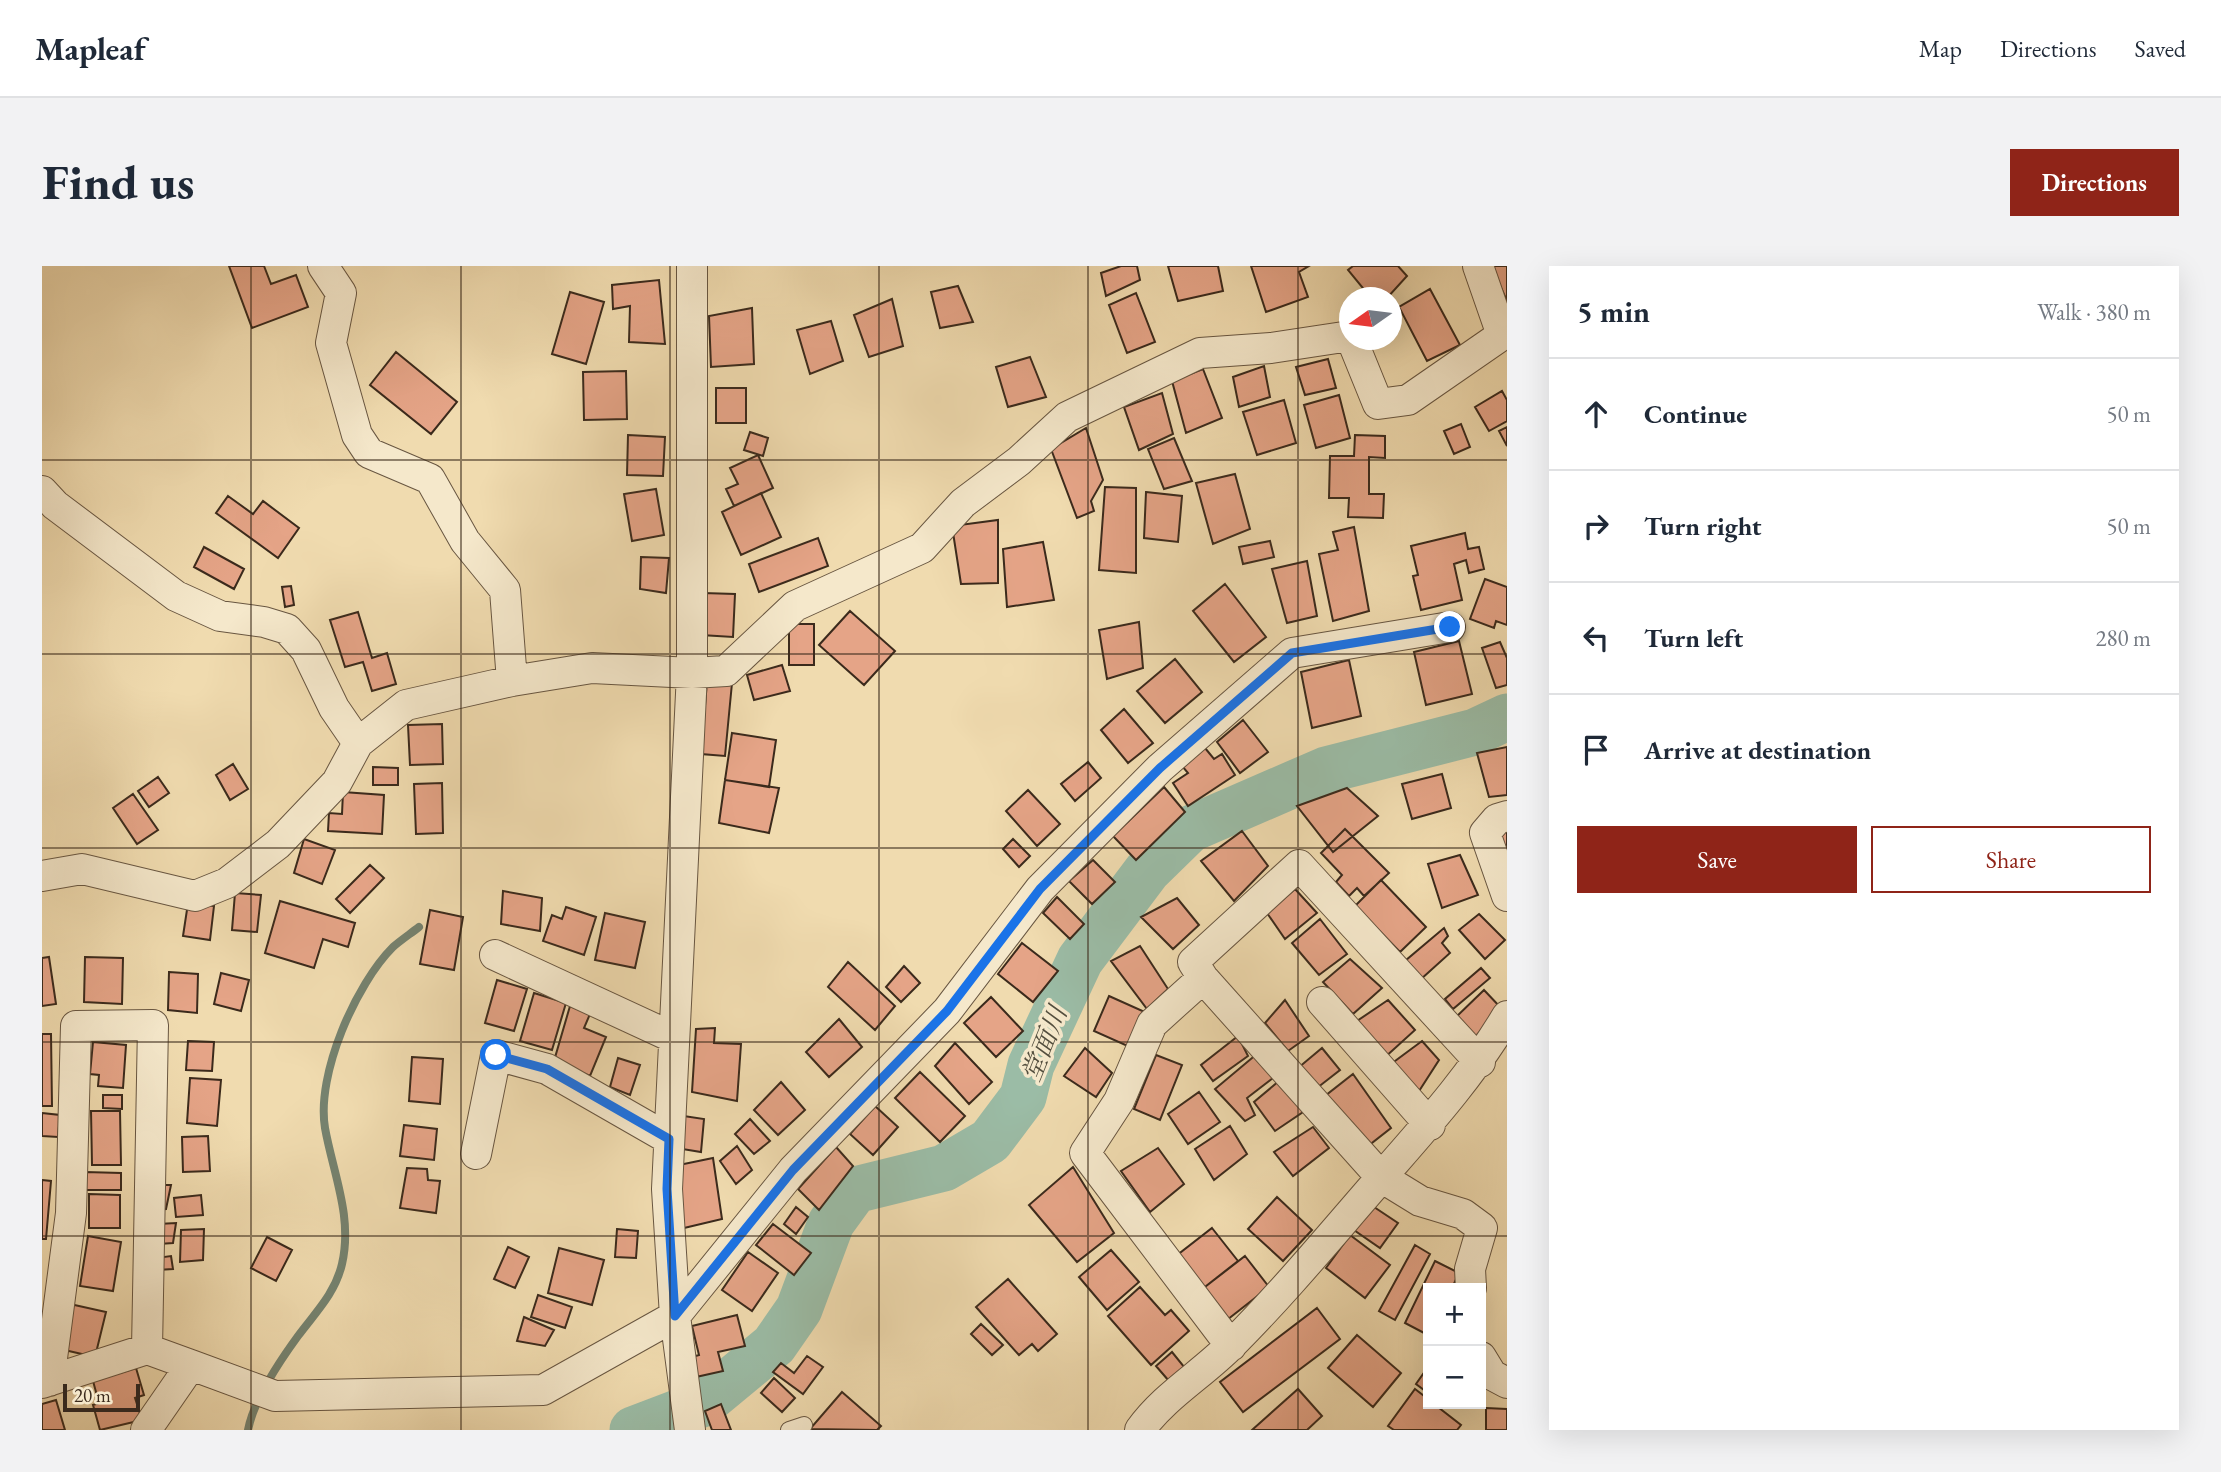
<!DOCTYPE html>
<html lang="en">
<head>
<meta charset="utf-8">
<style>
  :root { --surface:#fff; --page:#f2f2f3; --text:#1f2937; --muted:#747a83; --line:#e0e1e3; --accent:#8f2418 }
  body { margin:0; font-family:"EB Garamond","Noto Serif JP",serif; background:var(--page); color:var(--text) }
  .controls { position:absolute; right:21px; bottom:21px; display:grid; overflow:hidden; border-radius:0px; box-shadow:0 7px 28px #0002 }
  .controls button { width:63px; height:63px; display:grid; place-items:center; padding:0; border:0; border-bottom:2px solid var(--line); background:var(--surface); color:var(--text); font:35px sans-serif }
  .compass { position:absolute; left:1297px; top:21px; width:63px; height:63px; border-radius:50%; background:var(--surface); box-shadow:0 7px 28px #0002; rotate:256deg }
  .scale { position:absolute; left:21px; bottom:18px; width:77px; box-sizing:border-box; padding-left:7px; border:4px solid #3b2a1c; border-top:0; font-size:19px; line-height:24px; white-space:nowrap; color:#3b2a1c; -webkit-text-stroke:5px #f5e8cb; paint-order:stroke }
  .stop { position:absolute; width:21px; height:21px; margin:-16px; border:5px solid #1a73e8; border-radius:50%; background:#fff }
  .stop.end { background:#1a73e8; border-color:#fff; box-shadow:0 2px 7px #0008 }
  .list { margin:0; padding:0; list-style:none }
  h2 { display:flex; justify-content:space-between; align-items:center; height:91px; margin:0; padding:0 28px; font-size:30px }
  h2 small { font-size:23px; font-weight:400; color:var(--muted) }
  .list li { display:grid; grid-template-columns:46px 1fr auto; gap:21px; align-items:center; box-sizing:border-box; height:112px; padding:0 28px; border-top:2px solid var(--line) }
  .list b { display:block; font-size:26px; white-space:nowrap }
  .list em { font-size:23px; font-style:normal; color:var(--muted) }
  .actions { display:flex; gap:14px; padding:21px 28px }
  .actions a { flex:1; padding:16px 0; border:2px solid var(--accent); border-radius:0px; text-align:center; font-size:24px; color:var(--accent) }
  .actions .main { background:var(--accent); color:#fff }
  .icon { flex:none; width:38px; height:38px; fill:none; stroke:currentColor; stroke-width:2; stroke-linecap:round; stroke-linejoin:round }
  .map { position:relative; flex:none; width:1465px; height:1164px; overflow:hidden; border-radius:0px }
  header { display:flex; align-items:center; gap:42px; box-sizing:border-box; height:98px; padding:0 35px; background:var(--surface); border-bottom:2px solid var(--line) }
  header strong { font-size:33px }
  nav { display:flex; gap:38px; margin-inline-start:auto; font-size:24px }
  .intro { display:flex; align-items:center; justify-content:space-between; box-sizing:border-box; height:168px; padding:0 42px }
  h1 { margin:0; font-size:49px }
  .button { padding:18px 32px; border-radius:0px; background:var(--accent); color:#fff; font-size:24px; font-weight:700 }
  main { display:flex; gap:42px; padding:0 42px }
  aside { flex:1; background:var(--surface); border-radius:0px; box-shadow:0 7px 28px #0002 }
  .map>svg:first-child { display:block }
</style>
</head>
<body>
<header>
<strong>Mapleaf</strong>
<nav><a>Map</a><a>Directions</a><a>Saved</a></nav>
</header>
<div class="intro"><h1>Find us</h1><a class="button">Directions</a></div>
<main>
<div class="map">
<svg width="1465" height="1164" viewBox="0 0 1465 1164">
  <rect width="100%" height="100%" fill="#f0dbaf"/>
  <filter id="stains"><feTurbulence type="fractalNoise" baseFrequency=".00286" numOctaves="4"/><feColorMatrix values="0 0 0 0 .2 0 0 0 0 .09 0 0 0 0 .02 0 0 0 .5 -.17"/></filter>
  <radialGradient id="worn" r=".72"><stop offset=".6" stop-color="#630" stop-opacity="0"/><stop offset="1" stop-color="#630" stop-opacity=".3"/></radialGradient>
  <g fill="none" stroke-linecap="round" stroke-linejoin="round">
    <path stroke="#75826f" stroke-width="8" d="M206,1164C212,1133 237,1096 256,1070C273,1047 293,1028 300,998C311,951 291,907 283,862C274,808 314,718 351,681C359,674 368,668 377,661"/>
    <path stroke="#9bbca6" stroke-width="47" d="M591,1164L662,1137L732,1079L757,1043L789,957L813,924L902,902L948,875L981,831L989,799L1038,694L1105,605L1148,563L1284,504L1433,466L1465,451"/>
  </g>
  <path fill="#e5a487" stroke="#3b2a1c" stroke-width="2" d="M187,0H222L229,18L254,9L266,41L210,62Z
    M1079,0H1095L1098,14L1064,30L1059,7Z
    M1126,0H1176L1181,25L1136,35Z
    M1209,0H1267L1257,6L1266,31L1224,46Z
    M1311,0H1356L1365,10L1345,32H1329L1306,4Z
    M1449,0H1465V35Z
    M617,14L623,78L587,76L588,40L571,43L570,19Z
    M916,20L931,56L898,62L889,26Z
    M1388,23L1418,79L1385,95L1357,41Z
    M528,26L562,36L544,98L510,88Z
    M1094,27L1113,76L1085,87L1067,39Z
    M850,33L861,80L827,91L812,49Z
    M710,42L712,98L669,101L667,50Z
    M789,55L801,95L768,108L755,64Z
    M354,86L415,136L389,168L328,119Z
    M988,91L1004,131L966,141L954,101Z
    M1286,93L1294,122L1263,129L1254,101Z
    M1222,100L1228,131L1197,141L1191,111Z
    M1161,103L1180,152L1144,167L1130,115Z
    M584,105L585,153L542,154L541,106Z
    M674,122H704V157H674Z
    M1460,125L1465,134V155L1447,165L1433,141Z
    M1120,127L1131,168L1097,184L1082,141Z
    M1297,129L1308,172L1274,182L1262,139Z
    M1242,134L1254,177L1215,189L1201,146Z
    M1419,158L1428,181L1412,188L1402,165Z
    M1465,161V180L1457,165Z
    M1044,162L1061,214L1049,235L1052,245L1035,252L1009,183Z
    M708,166L726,172L721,190L702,184Z
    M586,169L623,171L621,210L585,209Z
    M1313,169L1343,170V192L1327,191V228H1342L1341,252L1306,251L1307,232H1287L1288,190H1312Z
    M1132,172L1150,215L1122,223L1106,183Z
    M716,189L731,222L692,240L684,223L696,218L688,202Z
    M1193,208L1208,263L1171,278L1154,217Z
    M1063,221L1094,222V307L1057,304Z
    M614,223L622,269L590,275L582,228Z
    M1104,226L1140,230L1136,276L1102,272Z
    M719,227L739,271L699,289L680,246Z
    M186,230L211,248L221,235L257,262L236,292L174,247Z
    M956,254V317L919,318L910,260Z
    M1312,261L1327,345L1291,355L1277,288L1296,284L1291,266Z
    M1423,267L1426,283L1437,281L1442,303L1427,307L1424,294L1412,298L1420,334L1379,344L1371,310L1376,309L1369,280Z
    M776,272L786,300L717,326L707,298Z
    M1228,275L1232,291L1201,298L1197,281Z
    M1001,276L1012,334L965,341L961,283Z
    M162,281L202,303L192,323L152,301Z
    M599,291L627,292L624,327L598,323Z
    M1265,295L1275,350L1245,357L1230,303Z
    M1443,313L1465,321V359L1454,355L1452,362L1428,353Z
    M1183,318L1224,371L1192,396L1151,345Z
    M249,320L252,339L243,341L240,321Z
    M661,327L693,328L691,371L659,369Z
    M808,345L853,385L822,419L777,379Z
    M316,346L330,392L345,387L354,418L330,425L321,396L303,401L288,354Z
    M1097,356L1101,402L1065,413L1057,364Z
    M747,358H772V399H747Z
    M1417,375L1430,428L1384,439L1372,386Z
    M1458,376L1465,392V419L1454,422L1440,382Z
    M1133,393L1160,426L1123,457L1095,425Z
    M1307,394L1319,450L1270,462L1259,406Z
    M740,399L748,425L712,434L705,409Z
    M665,415L690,417L683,490L659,488Z
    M1082,443L1111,477L1086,497L1059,464Z
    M1201,454L1226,486L1198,507L1175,476Z
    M400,458L401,498L368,499L366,459Z
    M690,467L734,474L727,521L683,514Z
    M1465,481V529L1447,531L1435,487Z
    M1163,482L1172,493L1180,488L1193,509L1146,540L1131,517L1146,507L1140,500Z
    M1046,496L1059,512L1033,535L1019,518Z
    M191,498L206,523L188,534L174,509Z
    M331,501L356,502V519H331Z
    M1400,508L1409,542L1370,553L1360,518Z
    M116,511L127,527L107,541L96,525Z
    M683,514L737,522L727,567L677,557Z
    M400,517L401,567L374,568L372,518Z
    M1122,521L1143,546L1094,594L1071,570Z
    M1305,522L1336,550L1291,586L1255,540Z
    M986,524L1018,558L995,580L964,545Z
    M301,526L342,529L340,568L286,565L287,547L300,548Z
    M91,528L116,564L95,578L71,542Z
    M1303,563L1347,607L1322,630L1315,622L1307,630L1294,616L1300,609L1279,587Z
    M1465,563V605L1454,567Z
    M1200,565L1226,600L1192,635L1159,595Z
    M262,573L293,584L280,618L252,607Z
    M971,573L988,590L977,601L961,583Z
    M1418,589L1436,629L1400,642L1386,598Z
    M1051,594L1073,616L1050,638L1027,615Z
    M328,599L342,612L308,647L294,633Z
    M1339,614L1384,661L1358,686L1313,640Z
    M1253,623L1275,647L1243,673L1225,647Z
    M461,625L500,632L498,665L459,658Z
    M193,627L219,629L215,666L190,664Z
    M1015,631L1042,658L1028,673L1001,647Z
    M1135,632L1157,659L1131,683L1099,651Z
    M238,635L313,657L306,681L281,673L272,702L223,687Z
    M146,637L172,640L168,674L141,670Z
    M524,641L554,651L542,689L501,675L510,649L520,653Z
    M388,644L421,651L412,704L378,698Z
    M563,647L603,656L593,702L553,694Z
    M1437,648L1463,674L1443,693L1417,664Z
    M1278,653L1305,688L1277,709L1250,677Z
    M1402,662L1406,670L1400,677L1408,687L1378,714L1363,695Z
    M980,677L1016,705L991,736L956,708Z
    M1098,680L1126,723L1105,743L1069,695Z
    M7,691L14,738L0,740V692Z
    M43,691L81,692L80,738L42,736Z
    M1308,693L1340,722L1311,748L1281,716Z
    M806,696L853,740L833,764L786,721Z
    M862,700L878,717L859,736L844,721Z
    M1439,702L1448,712L1411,743L1403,733Z
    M127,706L156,708L155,747L126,744Z
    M179,707L207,714L199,745L172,738Z
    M455,714L485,723L472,765L443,757Z
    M1442,724L1460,743L1431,773L1412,753Z
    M492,727L524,737L510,784L478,775Z
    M1067,730L1105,747L1090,782L1052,765Z
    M949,731L981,765L954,791L922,757Z
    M1243,734L1267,770L1246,785L1223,757Z
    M1346,734L1373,764L1341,793L1312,757Z
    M528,740L548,748L542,762L564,771L548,810L512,795Z
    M797,753L820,781L787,811L764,786Z
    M673,762L672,777L699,778L695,835L650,826L654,763Z
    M0,768H9L10,840H0Z
    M1196,770L1206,790L1171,815L1159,799Z
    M146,775L172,776L170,805L144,804Z
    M1380,775L1397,794L1370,836L1345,801Z
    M51,776L84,779L81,822L56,820L57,809L48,808Z
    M913,777L950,816L927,838L893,800Z
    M1043,782L1070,807L1054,831L1022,810Z
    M1280,782L1298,804L1275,822L1256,802Z
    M1216,787L1231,812L1205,832L1213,849L1203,855L1173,823Z
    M1114,789L1140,799L1118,854L1092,843Z
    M370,791L401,793L398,838L367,835Z
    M576,792L598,799L588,829L568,821Z
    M878,806L923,850L898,876L853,832Z
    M1311,808L1349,862L1326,880L1283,830Z
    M148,812L179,814L175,860L145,857Z
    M1237,815L1264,844L1233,865L1212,836Z
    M739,816L763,844L736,869L712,844Z
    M1157,826L1178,856L1146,878L1126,848Z
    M61,829H80V843L61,842Z
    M833,840L856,861L831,889L808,868Z
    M49,845H78L79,899H50Z
    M0,847L18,849L16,871L0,870Z
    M635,849L662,853L659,886L634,882Z
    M708,853L728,875L712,888L693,868Z
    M362,859L395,863L392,894L358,890Z
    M1188,860L1205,888L1172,914L1153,883Z
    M1271,861L1287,882L1251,910L1232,886Z
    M166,870L168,905L141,906L140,871Z
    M695,880L710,904L694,918L678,895Z
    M794,881L811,900L777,944L756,923Z
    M1116,882L1142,918L1108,946L1079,905Z
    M671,892L680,953L642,962L632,900Z
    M1031,901L1072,967L1035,996L987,939Z
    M365,902L385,903L386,914L398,915L394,947L358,942Z
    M43,906L79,907V924H43Z
    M0,914L9,915L4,973H0Z
    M115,919H129L124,943L114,944Z
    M47,928L78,929V962H47Z
    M159,929L161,949L134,951L132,932Z
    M1235,931L1270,964L1241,995L1206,963Z
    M1326,937L1356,957L1338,982L1309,962Z
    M754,941L766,951L754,968L742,958Z
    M134,957L131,977L117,978L116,958Z
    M731,958L769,987L752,1009L714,979Z
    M1170,962L1196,995L1159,1024L1134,990Z
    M162,963L161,994L138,996L139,964Z
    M575,963L596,965L594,992L573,991Z
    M1308,969L1348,999L1323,1032L1284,1002Z
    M46,970L79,976L71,1025L38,1020Z
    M225,971L250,984L234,1015L209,1002Z
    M1373,979L1388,988L1353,1054L1337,1045Z
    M466,981L487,991L473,1022L452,1013Z
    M517,982L562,994L550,1039L506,1027Z
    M1069,984L1097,1016L1065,1044L1037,1011Z
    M706,986L736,1007L710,1045L680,1024Z
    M129,990L131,1003L115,1004L114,992Z
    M1203,990L1227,1021L1176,1061L1159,1024Z
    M1393,995L1417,1007L1410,1022H1386V1069L1363,1057Z
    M966,1013L1015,1068L996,1085L990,1078L977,1089L934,1041Z
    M1098,1021L1123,1049L1129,1044L1147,1065L1109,1099L1066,1050Z
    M496,1029L530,1041L523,1062L489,1051Z
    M28,1038L64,1046L53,1091L18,1083Z
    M1275,1042L1298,1073L1201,1146L1178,1116Z
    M695,1049L703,1080L676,1086L681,1105L654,1111L650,1091L657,1089L650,1060Z
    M482,1051L512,1064L503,1080L475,1075Z
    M939,1058L961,1079L950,1089L929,1068Z
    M1315,1069L1359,1107L1331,1141L1286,1102Z
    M1130,1086L1143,1102L1127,1115L1114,1100Z
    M765,1090L781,1101L761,1128L731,1106L739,1097L752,1107Z
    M1386,1101V1127L1374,1118Z
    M94,1102L102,1129L93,1132L100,1154L58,1164L51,1139L57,1137L51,1115Z
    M732,1112L753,1132L740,1146L719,1127Z
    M1256,1123L1280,1150L1265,1164H1210Z
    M1373,1123L1386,1133V1138H1392L1419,1159L1415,1164H1352L1346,1160Z
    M800,1126L839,1160L835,1164L768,1163Z
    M14,1134L23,1164H0V1138Z
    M679,1138L689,1164H670L663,1145Z
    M1444,1142L1465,1143V1164H1444Z"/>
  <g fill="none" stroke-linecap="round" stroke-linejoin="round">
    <g stroke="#685641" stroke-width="18">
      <path id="service" d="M747,1164L762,1159"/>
    </g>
    <g stroke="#685641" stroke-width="32">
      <path id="minor" d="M281,0L299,27L289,77L315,169L327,187L388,213L423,275L463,324L470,415
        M1310,74L1336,138L1366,134L1460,69L1436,0
        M0,225L13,239L134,330L178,350L222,356L245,363L264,384L292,442L316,477
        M1465,550L1455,553L1443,567L1465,630
        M0,610L40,603L153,630L185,617L236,578L295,516L316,477L364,439L470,415L550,402L650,407L684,405L753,340L880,282L921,237L977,195L1025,151L1158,87L1229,82L1308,70
        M453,689L630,771
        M1161,712L1110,758L1077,835L1043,887L1189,1080
        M1280,736L1388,859
        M434,888L454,789L505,803L627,873
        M1429,1022L1428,1003L1440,962L1421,948L1378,935L1339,911L1161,712L1151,696L1257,599L1438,796
        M1439,1091L1450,1109L1465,1117
        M7,1115L29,947L34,760L111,759L105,1083
        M0,1117L105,1083L149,1099
        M104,1164L149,1099L233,1130L501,1124L633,1050L751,904L905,745L998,623L1118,502L1250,387L1408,361
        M648,1164L633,1050L625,923L650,407V0
        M1098,1164C1123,1129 1161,1108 1191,1077C1243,1025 1289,969 1337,914C1384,860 1428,812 1465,750"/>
    </g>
    <use href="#service" stroke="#f5e8cb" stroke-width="16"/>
    <use href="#minor" stroke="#f5e8cb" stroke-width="30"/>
  </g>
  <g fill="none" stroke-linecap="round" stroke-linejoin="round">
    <path stroke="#1a73e8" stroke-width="9" d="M454,789L505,803L627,873L625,923L633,1050L751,904L905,745L998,623L1118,502L1250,387L1408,361"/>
  </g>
  <path fill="none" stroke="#3b2a1c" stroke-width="2" stroke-opacity="0.55" d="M209,0V1164M419,0V1164M628,0V1164M837,0V1164M1046,0V1164M1256,0V1164M0,194H1465M0,388H1465M0,582H1465M0,776H1465M0,970H1465"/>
  <g text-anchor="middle" stroke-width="7" stroke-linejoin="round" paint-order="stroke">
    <g font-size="26" font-style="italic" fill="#534e3e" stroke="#f5e8cb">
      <text transform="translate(1002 778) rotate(-68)" y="9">堂面川</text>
    </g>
  </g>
  <rect width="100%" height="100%" filter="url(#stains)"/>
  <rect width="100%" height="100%" fill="url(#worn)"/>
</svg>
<div class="controls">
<button>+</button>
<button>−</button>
</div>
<svg class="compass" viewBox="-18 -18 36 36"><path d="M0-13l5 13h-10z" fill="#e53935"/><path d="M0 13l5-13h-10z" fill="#747a83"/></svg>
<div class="scale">20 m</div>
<div class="stop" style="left:454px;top:789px"></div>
<div class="stop end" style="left:1408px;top:361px"></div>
</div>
<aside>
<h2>5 min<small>Walk · 380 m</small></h2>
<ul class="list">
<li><svg class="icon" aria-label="ahead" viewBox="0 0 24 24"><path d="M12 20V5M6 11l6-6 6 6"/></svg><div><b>Continue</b></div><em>50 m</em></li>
<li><svg class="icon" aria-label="right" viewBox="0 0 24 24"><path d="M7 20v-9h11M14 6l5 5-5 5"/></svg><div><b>Turn right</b></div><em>50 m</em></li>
<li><svg class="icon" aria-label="left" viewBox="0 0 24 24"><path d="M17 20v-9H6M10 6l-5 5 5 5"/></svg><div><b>Turn left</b></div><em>280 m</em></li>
<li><svg class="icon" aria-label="arrive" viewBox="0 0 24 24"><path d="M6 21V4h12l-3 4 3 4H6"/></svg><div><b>Arrive at destination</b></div></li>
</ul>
<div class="actions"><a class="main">Save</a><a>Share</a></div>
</aside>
</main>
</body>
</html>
